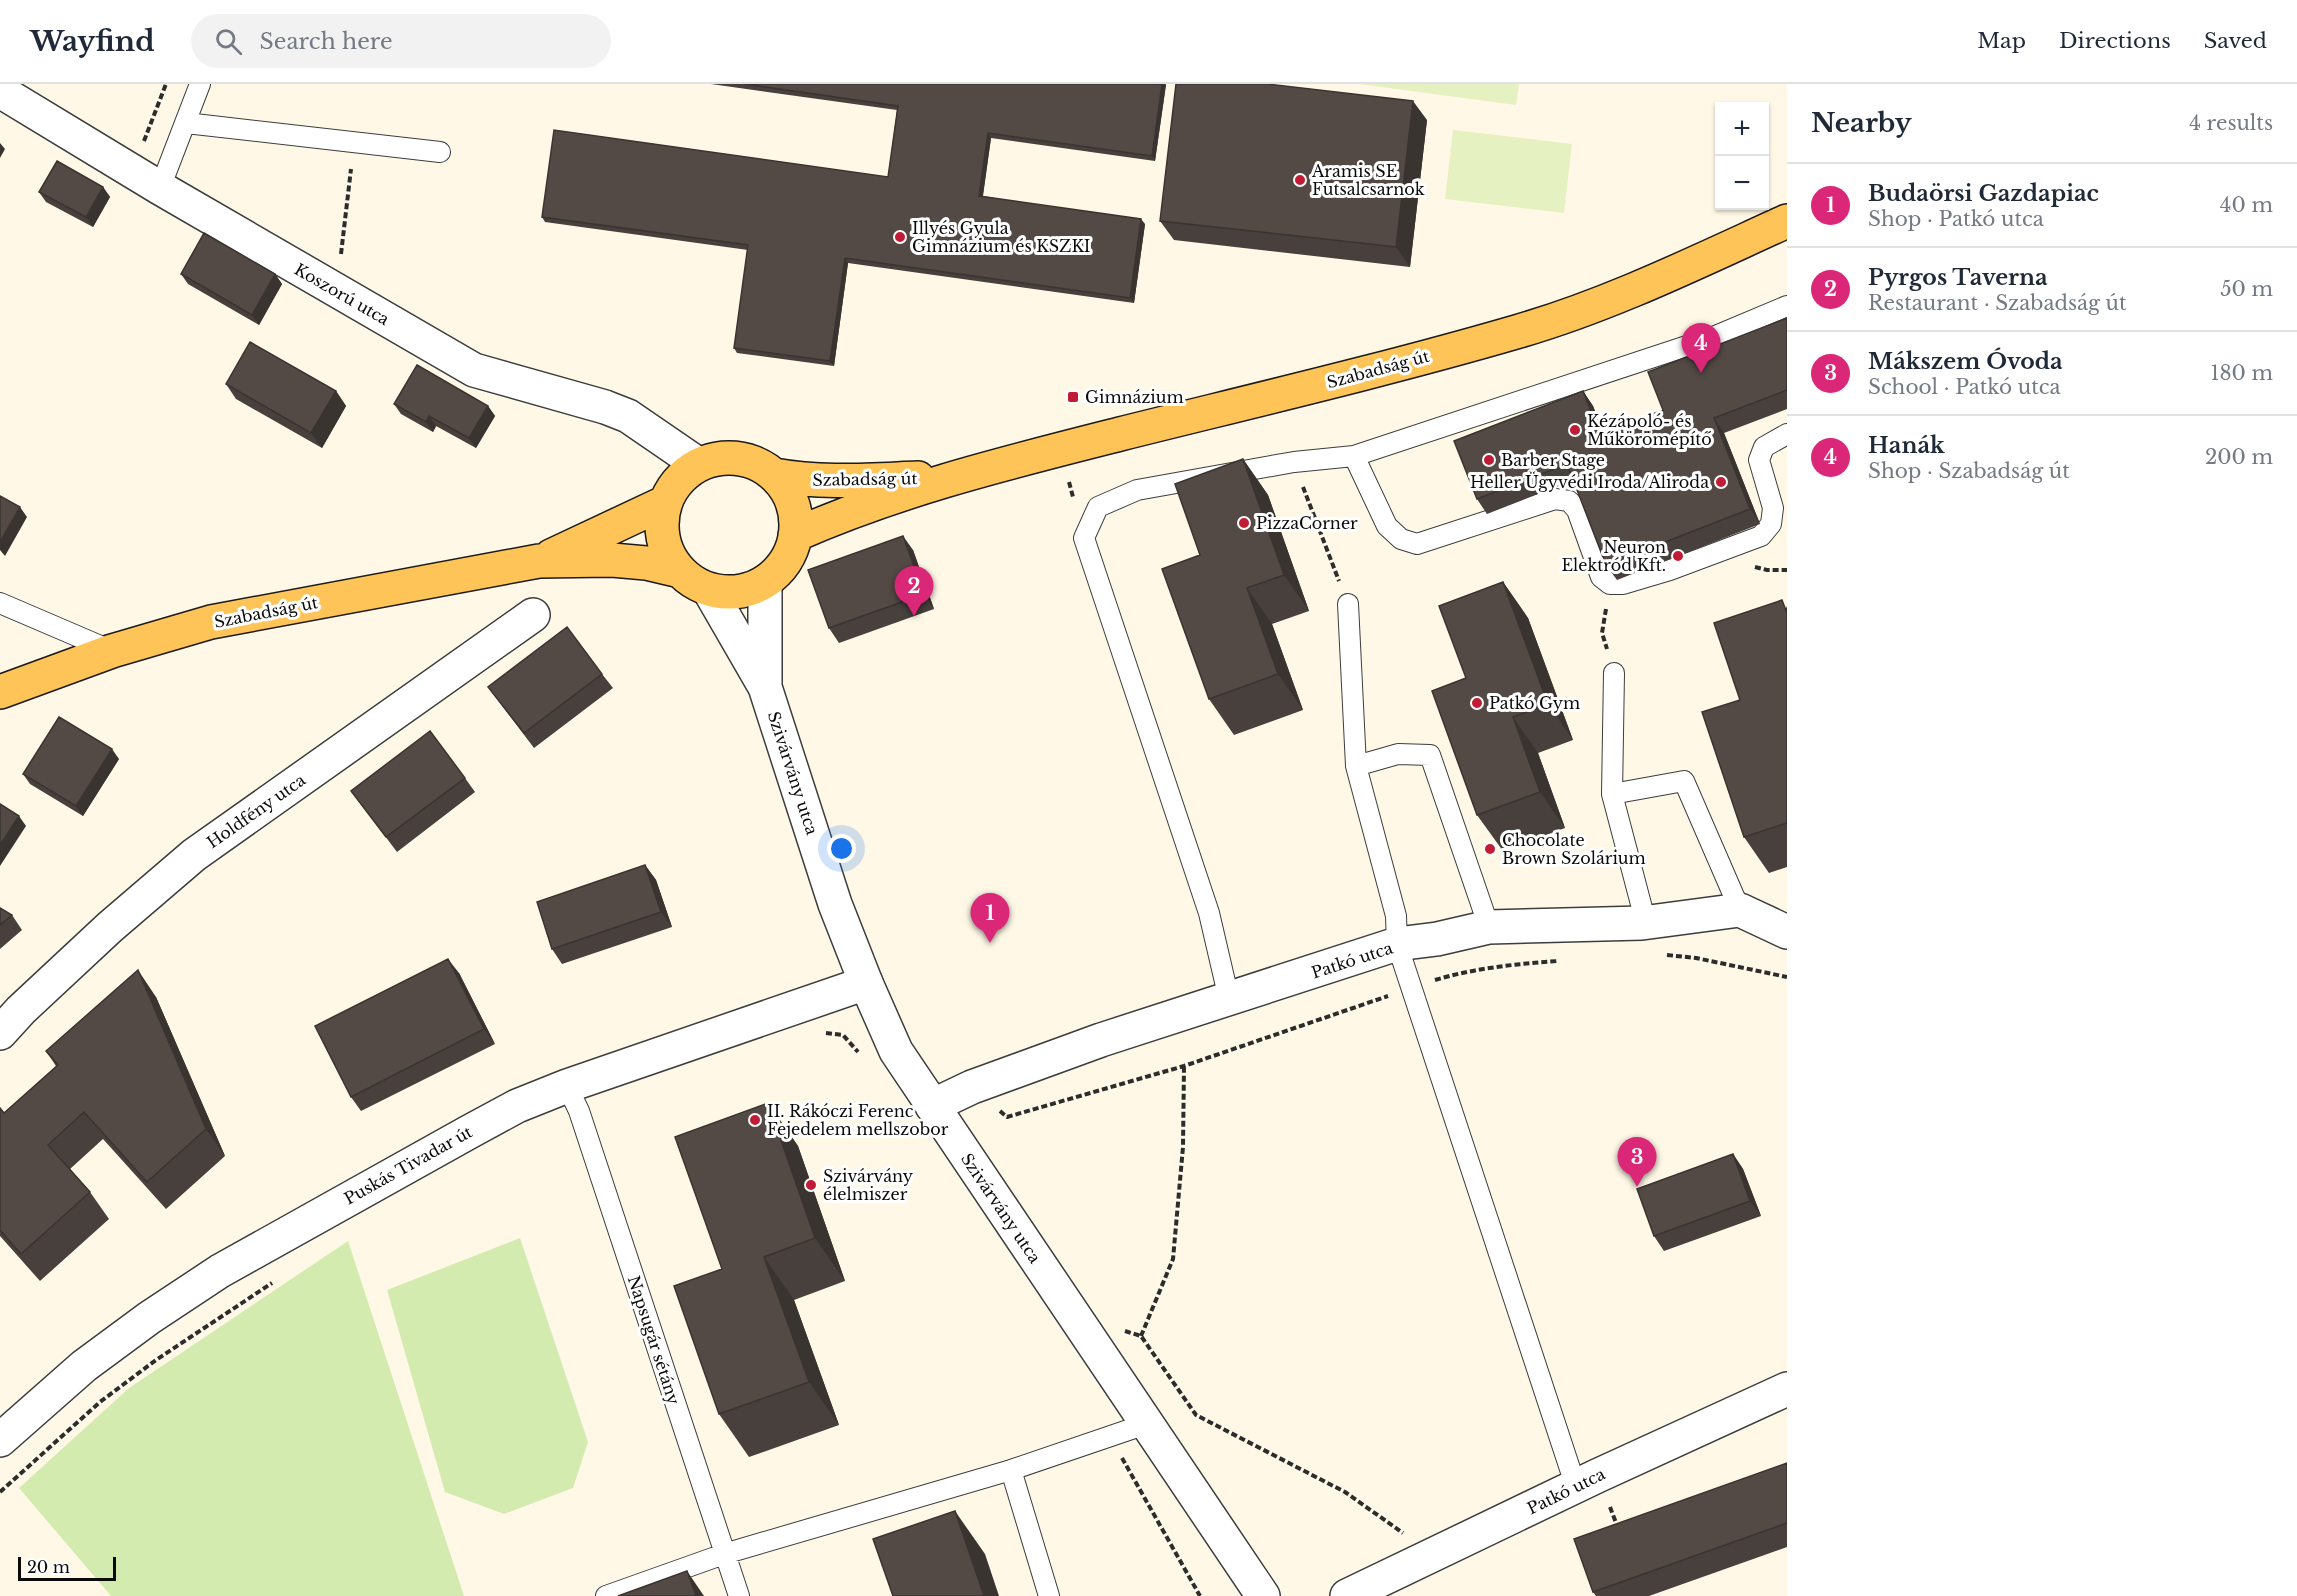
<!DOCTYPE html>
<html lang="en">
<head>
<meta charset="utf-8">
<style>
  :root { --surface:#fff; --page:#f2f2f3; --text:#1f2937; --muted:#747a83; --line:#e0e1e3; --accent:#db2777 }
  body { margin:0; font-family:"Libre Baskerville",serif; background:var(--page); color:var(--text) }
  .controls { position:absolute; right:18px; top:18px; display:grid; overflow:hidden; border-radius:0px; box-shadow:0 2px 4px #0004 }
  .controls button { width:54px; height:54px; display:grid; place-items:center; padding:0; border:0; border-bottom:2px solid var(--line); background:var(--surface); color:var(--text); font:30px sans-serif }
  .scale { position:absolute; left:18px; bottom:15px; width:98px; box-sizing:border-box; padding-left:6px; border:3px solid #0a0a0a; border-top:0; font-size:16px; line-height:21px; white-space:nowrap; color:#0a0a0a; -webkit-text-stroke:4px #fff; paint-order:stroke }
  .you { position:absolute; left:842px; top:765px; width:21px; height:21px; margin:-15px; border:4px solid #fff; border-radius:50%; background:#1a73e8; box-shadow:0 0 0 9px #1a73e833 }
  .badge { display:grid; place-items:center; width:39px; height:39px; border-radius:50%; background:var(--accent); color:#fff; font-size:20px; font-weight:700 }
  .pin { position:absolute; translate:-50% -50px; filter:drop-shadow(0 2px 3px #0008) }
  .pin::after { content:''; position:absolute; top:32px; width:21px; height:18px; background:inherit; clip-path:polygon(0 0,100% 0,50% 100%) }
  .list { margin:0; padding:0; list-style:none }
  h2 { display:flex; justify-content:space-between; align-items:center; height:78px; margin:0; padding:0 24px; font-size:26px }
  h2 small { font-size:20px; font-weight:400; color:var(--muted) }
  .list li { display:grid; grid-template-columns:39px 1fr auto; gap:18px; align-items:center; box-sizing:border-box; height:84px; padding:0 24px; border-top:2px solid var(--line) }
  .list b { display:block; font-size:22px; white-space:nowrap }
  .list p { margin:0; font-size:20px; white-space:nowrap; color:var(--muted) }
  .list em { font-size:20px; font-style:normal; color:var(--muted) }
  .icon { flex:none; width:33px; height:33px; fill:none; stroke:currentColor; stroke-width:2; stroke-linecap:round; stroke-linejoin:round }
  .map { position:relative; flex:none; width:1787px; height:1512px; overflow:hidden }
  header { display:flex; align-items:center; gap:36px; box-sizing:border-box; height:84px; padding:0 30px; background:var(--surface); border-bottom:2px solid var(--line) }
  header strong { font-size:28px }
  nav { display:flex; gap:33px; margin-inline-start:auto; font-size:21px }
  .search { width:420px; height:54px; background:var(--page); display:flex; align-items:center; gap:15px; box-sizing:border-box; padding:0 21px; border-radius:33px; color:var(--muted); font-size:22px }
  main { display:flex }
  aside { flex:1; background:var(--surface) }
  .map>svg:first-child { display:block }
</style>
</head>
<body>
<header>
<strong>Wayfind</strong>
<div class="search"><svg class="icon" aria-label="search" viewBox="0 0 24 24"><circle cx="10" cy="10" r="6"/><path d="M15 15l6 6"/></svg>Search here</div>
<nav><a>Map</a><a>Directions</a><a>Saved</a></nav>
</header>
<main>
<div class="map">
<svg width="1787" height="1512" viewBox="0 0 1787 1512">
  <rect width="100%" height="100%" fill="#fff8e7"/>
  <path fill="#d4ebb0" d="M520,1154L588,1358L573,1404L504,1430L445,1408L387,1206Z
    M348,1157L464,1512H111L19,1404L129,1304Z"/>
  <path fill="#e6f1c2" d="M1359,0H1519L1516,21Z
    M1453,46L1572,60L1564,129L1445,115Z"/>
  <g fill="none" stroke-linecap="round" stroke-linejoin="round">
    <g stroke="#3d3d3d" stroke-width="22">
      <path id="service" d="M186,39L440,68
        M160,104L200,0
        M1354,372L1387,442L1401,455L1417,460L1555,415L1569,417L1577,426L1601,493L1610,500H1623L1670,486L1761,452L1771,440L1773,424L1759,376L1764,363L1787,350
        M0,519L112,567
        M1348,520L1356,682L1396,832L1397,860L1576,1403
        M1356,682L1398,670L1430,671L1489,843
        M1612,710L1614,589
        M1642,839V824L1612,710L1684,697L1740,826
        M1229,915L1209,829L1084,454L1098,423L1137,406L1294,378L1354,372L1711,254L1787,222
        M567,1002L579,1027L739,1512
        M1011,1386L1049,1512
        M606,1512L724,1470L1011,1386L1146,1340"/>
    </g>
    <g stroke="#3d3d3d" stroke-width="36">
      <path id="minor" d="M0,7L160,104L474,286L605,323L628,332L698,380
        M0,949L21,926L110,843L194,771L533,531
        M932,1022L972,1003L1101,956L1397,860L1437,855L1489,843L1642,839L1740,826L1787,848
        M0,1356L84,1282L149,1234L220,1187L469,1048L517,1022L567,1002L866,899
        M1347,1512L1597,1392L1787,1305"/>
    </g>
    <g stroke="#3d3d3d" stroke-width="36">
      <path id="tertiary" d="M765,498V601
        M709,506L765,603L835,820L866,899L896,967L1263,1512"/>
    </g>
    <g stroke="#1b1b1b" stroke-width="36">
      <path id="primary" d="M662 441a67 67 0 1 1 134 0a67 67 0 1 1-134 0Z
        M774,391C822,400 869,396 918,394
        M795,451C899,405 1010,378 1120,350C1252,317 1385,286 1516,248C1610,221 1699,177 1787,137
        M551,472L666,418
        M0,608L112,567L211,538L539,477L612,476L646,479L680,487"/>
    </g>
    <path stroke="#2c2c2c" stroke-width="4" stroke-dasharray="6 3" stroke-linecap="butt" d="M144,57L166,0
      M341,170L351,85
      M1069,398L1073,413
      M1303,403L1339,497
      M1755,483L1767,486H1787
      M1606,525L1602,549L1607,565
      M1667,871L1696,874L1787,893
      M1435,896C1475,884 1516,880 1558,877
      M826,949L843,951L858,968
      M1000,1027L1007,1033L1184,982L1388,912
      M1125,1247L1141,1252L1196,1331L1345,1408L1403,1449
      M1141,1252L1173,1175L1183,1063L1184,982
      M1122,1374L1200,1512
      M0,1408L100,1318L156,1276L272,1199
      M1610,1423L1618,1444"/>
    <use href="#service" stroke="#fff" stroke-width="20"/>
    <use href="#minor" stroke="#fff" stroke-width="33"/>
    <use href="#tertiary" stroke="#fff" stroke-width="33"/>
    <use href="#primary" stroke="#ffc457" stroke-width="33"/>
  </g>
  <path fill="#47403c" d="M711,0H1166L1155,77L991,54L983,112L1145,140L1134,219L848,179L834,282L737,269L734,264L748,166L545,138L542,133L888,93L897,26Z
    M1427,36L1410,183L1174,156L1160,137Z
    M103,103L110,113L93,143L46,118L39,108Z
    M181,190H275L282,200L259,241L188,200Z
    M1787,234V325L1724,349L1760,440L1617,496L1606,481L1574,396L1487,430L1477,415L1583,307L1593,322L1604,349L1663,326Z
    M226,300L336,307L346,322L322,364L236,315Z
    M394,320L488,322L495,332L476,364L436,342L433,348L401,330Z
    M1243,375L1268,411L1309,527L1272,540L1303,626L1234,651L1209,615L1200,471Z
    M913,466L934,525L839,559L829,544Z
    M1503,498L1528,534L1573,656L1538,669L1565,744L1503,767L1477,731L1466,594Z
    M1787,522V783L1769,789L1744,753L1740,616Z
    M602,590L613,604L534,664L488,603Z
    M119,675L83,732L30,700L23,690Z
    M465,694L475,708L397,768L351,707Z
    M645,781L656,796L672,843L562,880L552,865Z
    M0,824L12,831L22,846L0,865Z
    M459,889L495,960L361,1027L351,1013Z
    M156,913L225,1072L166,1125L103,1055L70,1085L90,1108L109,1135L40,1197L0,1152V1024L4,1029L56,982L46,967Z
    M768,1019L798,1062L845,1197L794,1216L839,1341L749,1373L719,1330L722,1185Z
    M1733,1070L1743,1085L1761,1132L1664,1167L1654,1152Z
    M1787,1379V1463L1649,1512H1596L1593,1508Z"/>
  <path fill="#3a3431" d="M1162,0L1166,1L1155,77L1152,72Z
    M1413,17L1427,36L1410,183L1396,163Z
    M988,49L991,54L982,117L979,112Z
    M0,59L5,65L0,74Z
    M103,103L110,113L93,143L86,133Z
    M1141,135L1145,140L1134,219L1130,214Z
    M845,174L848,179L834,282L830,277Z
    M275,190L282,200L259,241L252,231Z
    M336,307L346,322L322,364L311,349Z
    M1583,307L1593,322L1610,365L1600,350Z
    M488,322L495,332L476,364L469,354Z
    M429,332L436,342L433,348L426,338Z
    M1714,334L1724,349L1760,440L1750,425Z
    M1243,375L1268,411L1309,527L1284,491Z
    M20,423L27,433L5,472L0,466V458Z
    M903,452L913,466L934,525L924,510Z
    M1503,498L1528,534L1573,656L1548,620Z
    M1247,504L1272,540L1303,626L1278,590Z
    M1513,633L1538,669L1565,744L1540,708Z
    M112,665L119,675L83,732L76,722Z
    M19,732L26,742L0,782V761Z
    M645,781L656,796L672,843L661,828Z
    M448,875L459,889L495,960L484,945Z
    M138,886L156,913L225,1072L206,1045Z
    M768,1019L798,1062L845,1197L815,1154Z
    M1733,1070L1743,1085L1761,1132L1750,1117Z
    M764,1173L794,1216L839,1341L809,1298Z
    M955,1427L985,1470L999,1512H984Z
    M687,1487L704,1512H696Z"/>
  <path fill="#534a46" stroke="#3a3431" stroke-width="1.5" d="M744,0H1162L1152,72L988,49L979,112L1141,135L1130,214L845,174L830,277L734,264L748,161L542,133L554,46L888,93L898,22Z
    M1176,0H1267L1413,17L1396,163L1160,137Z
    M57,77L103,103L86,133L39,108Z
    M204,149L275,190L252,231L181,190Z
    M1787,234V306L1714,334L1750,425L1606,481L1567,380L1477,415L1454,357L1583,307L1600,350L1663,326L1648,288Z
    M250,258L336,307L311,349L226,300Z
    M417,281L488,322L469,354L429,332L426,338L394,320Z
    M1243,375L1284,491L1247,504L1278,590L1209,615L1162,485L1200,471L1175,400Z
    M0,412L20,423L0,458Z
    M903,452L924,510L829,544L808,486Z
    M1503,498L1548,620L1513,633L1540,708L1477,731L1432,607L1466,594L1439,522Z
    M1782,516L1787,529V739L1744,753L1702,628L1740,616L1714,539Z
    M567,543L602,590L524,649L488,603Z
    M59,633L112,665L76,722L23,690Z
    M430,647L465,694L386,753L351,707Z
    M0,720L19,732L0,761Z
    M645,781L661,828L552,865L537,818Z
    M0,824L12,831L0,841Z
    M448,875L484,945L351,1013L315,942Z
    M138,886L206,1045L147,1098L84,1028L48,1061L90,1108L21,1170L0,1146V1024L4,1029L58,981L46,967Z
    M768,1019L815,1154L764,1173L809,1298L719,1330L674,1202L722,1185L675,1053Z
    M1733,1070L1750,1117L1654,1152L1637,1105Z
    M1787,1379V1439L1593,1508L1574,1455Z
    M955,1427L984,1512H893L873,1455Z
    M687,1487L696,1512H618Z"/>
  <g fill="#c01c35" stroke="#fff" stroke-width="2">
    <circle cx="1300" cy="96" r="6"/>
    <circle cx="900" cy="153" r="6"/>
    <rect x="1067" y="307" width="12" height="12" rx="3"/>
    <circle cx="1575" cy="346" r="6"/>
    <circle cx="1489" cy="376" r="6"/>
    <circle cx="1721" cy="398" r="6"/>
    <circle cx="1244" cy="439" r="6"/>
    <circle cx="1678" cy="472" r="6"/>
    <circle cx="1477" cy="619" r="6"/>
    <circle cx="1490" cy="765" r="6"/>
    <circle cx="755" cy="1036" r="6"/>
    <circle cx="811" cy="1101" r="6"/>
  </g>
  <g text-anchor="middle" stroke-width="6" stroke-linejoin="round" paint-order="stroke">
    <g font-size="16" fill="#0a0a0a" stroke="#fff" text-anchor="start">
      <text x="1312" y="93">Aramis SE<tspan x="1312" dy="18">Futsalcsarnok</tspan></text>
      <text x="912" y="150">Illyés Gyula<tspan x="912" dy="18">Gimnázium és KSZKI</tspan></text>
      <text x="1085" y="319">Gimnázium</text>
      <text x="1587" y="343">Kézápoló- és<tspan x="1587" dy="18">Műkörömépítő</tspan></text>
      <text x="1501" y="382">Barber Stage</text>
      <text x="1709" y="404" text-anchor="end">Heller Ügyvédi Iroda/Aliroda</text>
      <text x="1256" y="445">PizzaCorner</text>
      <text x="1666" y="469" text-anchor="end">Neuron<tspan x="1666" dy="18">Elektród Kft.</tspan></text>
      <text x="1489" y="625">Patkó Gym</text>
      <text x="1502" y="762">Chocolate<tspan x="1502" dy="18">Brown Szolárium</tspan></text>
      <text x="767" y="1033">II. Rákóczi Ferenc<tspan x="767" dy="18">Fejedelem mellszobor</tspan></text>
      <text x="823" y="1098">Szivárvány<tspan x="823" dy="18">élelmiszer</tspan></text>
    </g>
    <g font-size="16" fill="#0a0a0a" stroke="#fff">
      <text transform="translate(342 210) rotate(30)" y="6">Koszorú utca</text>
      <text transform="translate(1378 285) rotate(-15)" y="6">Szabadság út</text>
      <text transform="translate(865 395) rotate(-1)" y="6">Szabadság út</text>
      <text transform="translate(266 528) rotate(-11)" y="6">Szabadság út</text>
      <text transform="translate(793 689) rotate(72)" y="6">Szivárvány utca</text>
      <text transform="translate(256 727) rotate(-35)" y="6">Holdfény utca</text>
      <text transform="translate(1352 876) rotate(-18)" y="6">Patkó utca</text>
      <text transform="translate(408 1081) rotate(-29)" y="6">Puskás Tivadar út</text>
      <text transform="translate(1001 1124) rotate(56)" y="6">Szivárvány utca</text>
      <text transform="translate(654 1256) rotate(72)" y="6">Napsugár sétány</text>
      <text transform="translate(1566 1407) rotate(-26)" y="6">Patkó utca</text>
    </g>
  </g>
</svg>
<div class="controls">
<button>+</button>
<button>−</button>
</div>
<div class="scale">20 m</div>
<div class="you"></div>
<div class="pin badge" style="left:990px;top:859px">1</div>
<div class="pin badge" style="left:914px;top:532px">2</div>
<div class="pin badge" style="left:1637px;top:1103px">3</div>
<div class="pin badge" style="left:1701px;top:289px">4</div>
</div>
<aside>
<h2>Nearby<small>4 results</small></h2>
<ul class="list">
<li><span class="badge">1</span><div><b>Budaörsi Gazdapiac</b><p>Shop · Patkó utca</p></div><em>40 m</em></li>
<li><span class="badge">2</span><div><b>Pyrgos Taverna</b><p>Restaurant · Szabadság út</p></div><em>50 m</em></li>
<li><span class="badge">3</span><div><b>Mákszem Óvoda</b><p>School · Patkó utca</p></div><em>180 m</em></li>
<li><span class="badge">4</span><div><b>Hanák</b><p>Shop · Szabadság út</p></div><em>200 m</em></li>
</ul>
</aside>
</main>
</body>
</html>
